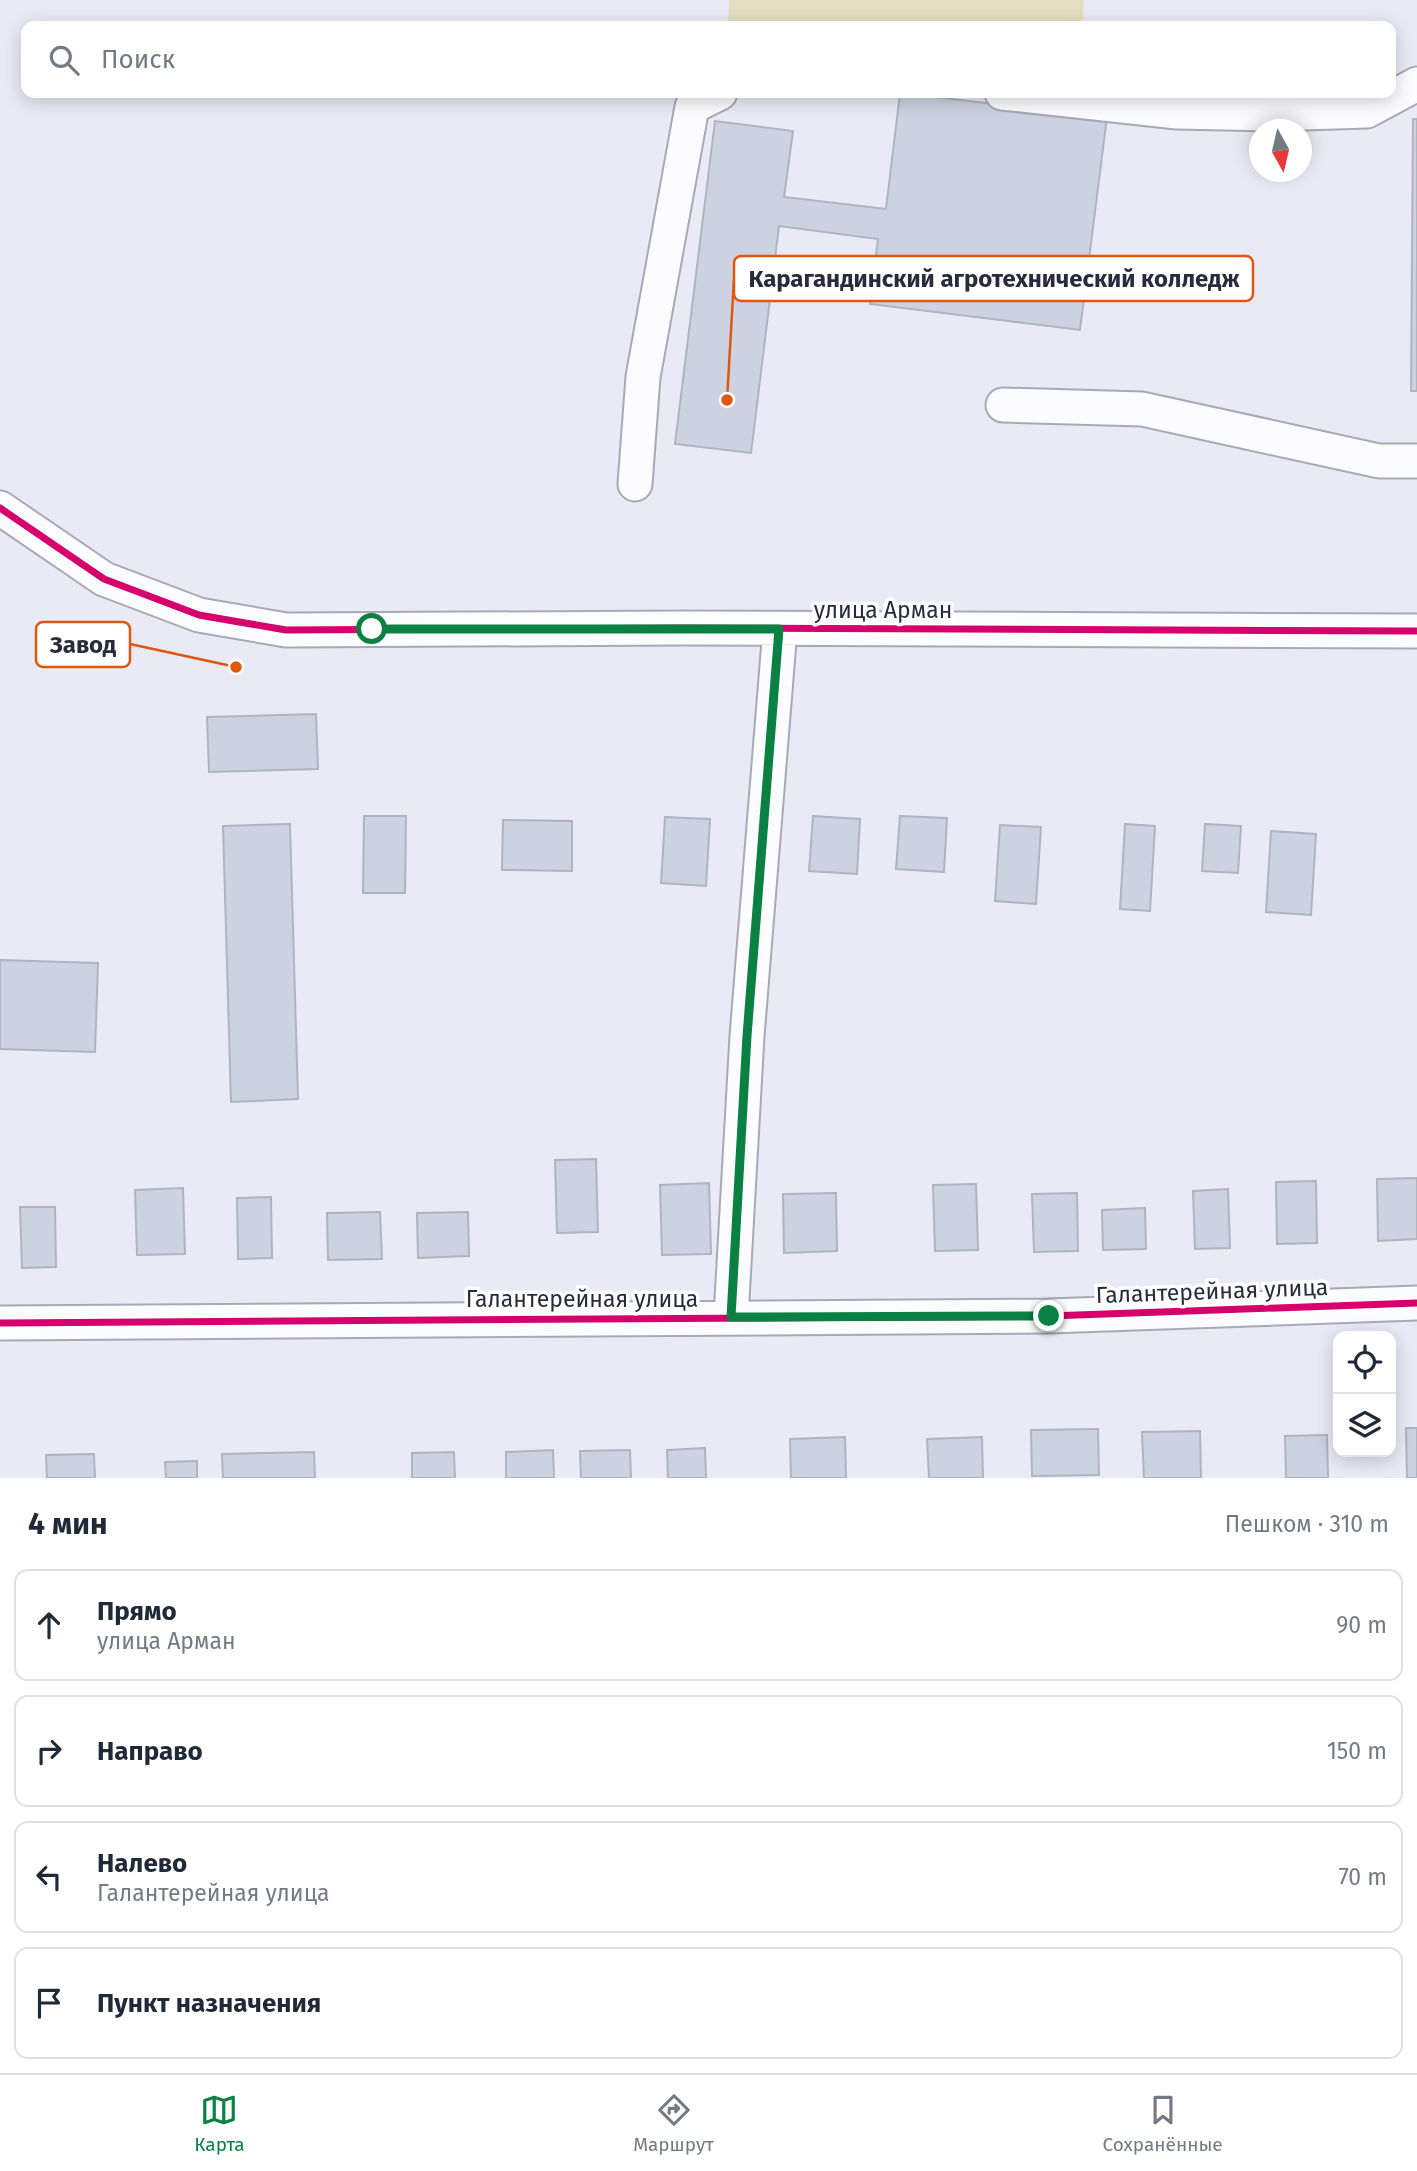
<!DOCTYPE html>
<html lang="ru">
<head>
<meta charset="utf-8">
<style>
  :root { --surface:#fff; --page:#f2f2f3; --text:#1f2937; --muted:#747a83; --line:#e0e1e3; --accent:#0b8043 }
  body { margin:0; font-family:"Fira Sans",sans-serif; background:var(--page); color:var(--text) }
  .controls { position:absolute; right:21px; bottom:21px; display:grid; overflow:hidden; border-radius:14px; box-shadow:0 4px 18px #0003 }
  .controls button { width:63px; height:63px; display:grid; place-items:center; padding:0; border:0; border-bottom:2px solid var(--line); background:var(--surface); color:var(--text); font:35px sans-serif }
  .compass { position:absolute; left:1249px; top:119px; width:63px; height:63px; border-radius:50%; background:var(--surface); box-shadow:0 4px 18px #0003; rotate:172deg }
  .stop { position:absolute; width:21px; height:21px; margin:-16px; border:5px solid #0b8043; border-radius:50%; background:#fff }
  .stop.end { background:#0b8043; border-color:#fff; box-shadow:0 2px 7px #0008 }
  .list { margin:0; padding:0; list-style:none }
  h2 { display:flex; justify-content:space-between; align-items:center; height:91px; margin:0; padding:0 28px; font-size:30px }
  h2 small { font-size:23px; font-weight:400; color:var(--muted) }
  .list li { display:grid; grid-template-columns:46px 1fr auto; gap:21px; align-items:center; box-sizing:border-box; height:112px; margin:0 14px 14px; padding:0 14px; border:2px solid var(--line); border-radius:14px }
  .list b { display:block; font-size:26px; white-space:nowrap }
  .list p { margin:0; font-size:23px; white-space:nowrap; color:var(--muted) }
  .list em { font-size:23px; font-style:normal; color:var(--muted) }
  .icon { flex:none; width:38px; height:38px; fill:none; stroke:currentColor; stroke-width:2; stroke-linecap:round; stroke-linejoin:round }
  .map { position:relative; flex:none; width:1417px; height:1478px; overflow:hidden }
  .search { position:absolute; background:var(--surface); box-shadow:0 4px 18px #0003; left:21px; right:21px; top:21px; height:77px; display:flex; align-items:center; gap:18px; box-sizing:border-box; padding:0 24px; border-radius:14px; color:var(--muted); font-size:26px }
  .sheet { height:595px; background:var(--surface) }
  nav { display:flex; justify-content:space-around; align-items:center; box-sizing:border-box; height:98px; border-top:2px solid var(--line); background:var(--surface); font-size:19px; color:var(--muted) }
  nav a { display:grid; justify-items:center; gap:4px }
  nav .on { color:var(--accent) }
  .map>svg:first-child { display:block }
</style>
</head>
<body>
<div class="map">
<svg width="1417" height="1478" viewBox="0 0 1417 1478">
  <rect width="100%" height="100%" fill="#e9eaf5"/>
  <path fill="#e3dec0" d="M729,0H1084L1082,26H728Z"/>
  <path fill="#ccd2e0" stroke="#aeb4c0" stroke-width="2" d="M900,93L1107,117L1080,330L870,304L878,239L779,226L751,453L675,444L715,121L793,131L784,197L886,209Z
    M1413,119H1417V391H1411Z
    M316,714L318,769L209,772L207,717Z
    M364,816H406L405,893H363Z
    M813,816L860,819L857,874L809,871Z
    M900,816L947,818L944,872L896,869Z
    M665,817L710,819L706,886L661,883Z
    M503,820L572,821V871L502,870Z
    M290,824L298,1099L231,1102L223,826Z
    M1125,824L1155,826L1150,911L1120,909Z
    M1205,824L1241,826L1238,873L1202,871Z
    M1000,825L1041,827L1036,904L995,901Z
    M1271,831L1316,834L1311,915L1266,912Z
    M0,960L98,963L95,1052L0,1049Z
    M596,1159L598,1232L557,1233L555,1160Z
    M1417,1178V1239L1378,1241L1377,1179Z
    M1316,1181L1317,1243L1277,1244L1276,1182Z
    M709,1183L711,1254L662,1255L660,1185Z
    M976,1184L978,1250L935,1251L933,1185Z
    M183,1188L185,1254L137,1255L135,1190Z
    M1228,1189L1230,1248L1195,1249L1193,1191Z
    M836,1193L837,1251L784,1253L783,1194Z
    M1077,1193L1078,1251L1034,1252L1032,1194Z
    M271,1197L272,1258L238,1259L237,1198Z
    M20,1207H55L56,1267L22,1268Z
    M1145,1208L1146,1249L1103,1250L1102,1210Z
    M380,1212L382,1259L328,1260L327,1213Z
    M468,1212L469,1256L418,1258L417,1213Z
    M1406,1428H1417V1478H1407Z
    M1098,1429L1099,1475L1032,1476L1031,1430Z
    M1200,1431L1201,1478H1144L1142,1432Z
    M1327,1435L1328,1478H1286L1285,1436Z
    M845,1437L846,1478H791L790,1439Z
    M982,1437L983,1478H929L927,1439Z
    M705,1448L706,1478H668L667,1450Z
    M553,1450L554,1478H506V1452Z
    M630,1450L631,1478H581L580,1451Z
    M314,1452L315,1478H223L222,1454Z
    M454,1452L455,1478H412V1453Z
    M94,1454L95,1478H47L46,1455Z
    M197,1461V1478H166L165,1462Z"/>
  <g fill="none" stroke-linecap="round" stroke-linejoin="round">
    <g stroke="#a8a9b6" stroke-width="37">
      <path id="minor" d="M1002,93L1177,112L1271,114L1367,111L1417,84
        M1003,405L1142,409L1379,461H1417
        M635,484L643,377L692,107L720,93
        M0,508L104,579L199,615L286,630L681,628L1417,631
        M731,1317L747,1036L780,629
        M0,1323L1049,1316L1417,1303"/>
    </g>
    <use href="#minor" stroke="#fcfcfe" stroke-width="33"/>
    <g stroke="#fff" stroke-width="11">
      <path id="cycleway" d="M0,508L104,579L199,615L286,630L681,628L1417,631
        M0,1323L1049,1316L1417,1303"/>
    </g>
    <use href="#cycleway" stroke="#d6006c" stroke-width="7"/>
  </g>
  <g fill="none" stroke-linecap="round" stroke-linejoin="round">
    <path stroke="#0b8043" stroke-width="9" d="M372,629H779L747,1036L731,1317L1049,1316"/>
  </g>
  <g text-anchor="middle" stroke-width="7" stroke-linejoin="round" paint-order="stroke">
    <g font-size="23" fill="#292a3c" stroke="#fff">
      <text x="883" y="618">улица Арман</text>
      <text transform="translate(1212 1291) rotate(-2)" y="8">Галантерейная улица</text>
      <text x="582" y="1307">Галантерейная улица</text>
    </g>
  </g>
  <path fill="none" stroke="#de570e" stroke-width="2.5" d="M727 400L734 279M236 667L130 644"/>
  <g fill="#de570e" stroke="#fff" stroke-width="2.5">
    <circle cx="727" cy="400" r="7"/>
    <circle cx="236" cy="667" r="7"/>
  </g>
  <g fill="#fff" stroke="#de570e" stroke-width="2.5">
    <rect x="734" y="256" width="519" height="45" rx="7"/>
    <rect x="36" y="622" width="94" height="45" rx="7"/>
  </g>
  <g font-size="24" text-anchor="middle" font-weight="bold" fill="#292a3c">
    <text x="994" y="287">Карагандинский агротехнический колледж</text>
    <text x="83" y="653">Завод</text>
  </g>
</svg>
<div class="controls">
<button><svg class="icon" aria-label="locate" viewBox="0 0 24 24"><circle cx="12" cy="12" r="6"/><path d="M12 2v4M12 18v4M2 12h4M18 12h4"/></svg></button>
<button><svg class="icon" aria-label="layers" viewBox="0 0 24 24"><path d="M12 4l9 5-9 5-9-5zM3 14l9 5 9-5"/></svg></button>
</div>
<svg class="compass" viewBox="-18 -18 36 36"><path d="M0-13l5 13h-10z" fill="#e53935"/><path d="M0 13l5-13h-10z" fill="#747a83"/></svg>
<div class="stop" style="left:372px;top:629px"></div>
<div class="stop end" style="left:1049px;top:1316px"></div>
<div class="search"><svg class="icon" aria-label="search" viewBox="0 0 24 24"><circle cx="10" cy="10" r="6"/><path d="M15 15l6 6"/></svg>Поиск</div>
</div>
<section class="sheet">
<h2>4 мин<small>Пешком · 310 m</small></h2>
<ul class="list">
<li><svg class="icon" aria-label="ahead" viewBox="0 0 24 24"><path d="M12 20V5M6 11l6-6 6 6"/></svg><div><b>Прямо</b><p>улица Арман</p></div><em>90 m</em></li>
<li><svg class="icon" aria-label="right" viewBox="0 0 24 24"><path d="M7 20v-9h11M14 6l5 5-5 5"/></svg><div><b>Направо</b></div><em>150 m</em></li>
<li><svg class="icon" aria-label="left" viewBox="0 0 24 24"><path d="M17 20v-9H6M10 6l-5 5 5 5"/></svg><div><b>Налево</b><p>Галантерейная улица</p></div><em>70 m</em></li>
<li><svg class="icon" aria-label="arrive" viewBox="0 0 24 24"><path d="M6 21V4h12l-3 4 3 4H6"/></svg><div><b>Пункт назначения</b></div></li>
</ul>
</section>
<nav>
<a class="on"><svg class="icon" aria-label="map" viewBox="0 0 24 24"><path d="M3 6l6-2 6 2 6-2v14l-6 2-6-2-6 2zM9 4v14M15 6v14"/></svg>Карта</a>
<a><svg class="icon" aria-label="directions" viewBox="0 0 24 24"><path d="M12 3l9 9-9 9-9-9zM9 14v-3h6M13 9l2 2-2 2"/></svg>Маршрут</a>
<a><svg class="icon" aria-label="saved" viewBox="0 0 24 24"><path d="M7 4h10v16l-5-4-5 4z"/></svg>Сохранённые</a>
</nav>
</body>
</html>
